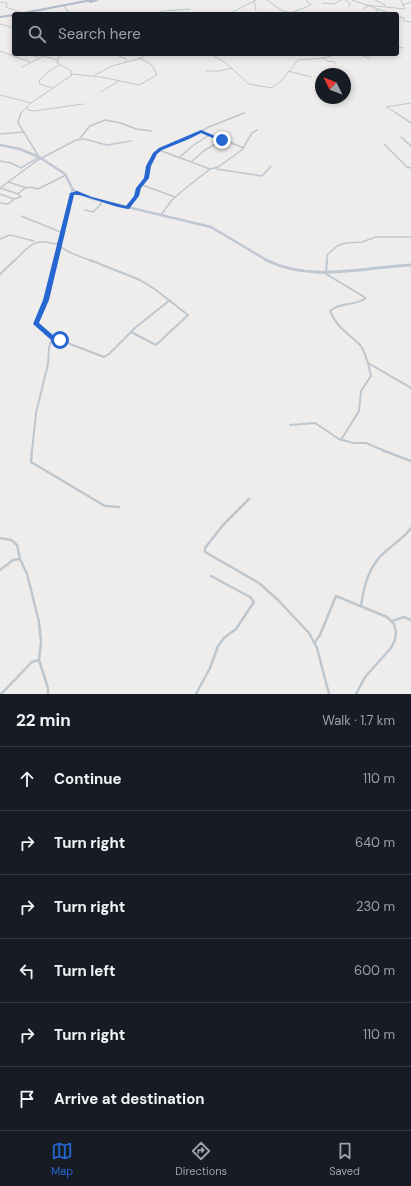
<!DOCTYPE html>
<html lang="en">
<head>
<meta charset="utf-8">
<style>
  :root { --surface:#171b24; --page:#20242c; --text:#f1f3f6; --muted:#9ea1a6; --line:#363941; --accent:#2566d1 }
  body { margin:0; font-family:"DM Sans",sans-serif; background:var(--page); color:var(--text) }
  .compass { position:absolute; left:315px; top:68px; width:36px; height:36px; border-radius:50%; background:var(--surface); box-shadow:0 2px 6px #0003; rotate:312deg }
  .stop { position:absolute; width:12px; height:12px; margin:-9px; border:3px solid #2566d1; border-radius:50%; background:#fff }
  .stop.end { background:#2566d1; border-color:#fff; box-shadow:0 1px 4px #0008 }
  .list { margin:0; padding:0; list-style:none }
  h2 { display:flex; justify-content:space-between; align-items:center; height:52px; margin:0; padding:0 16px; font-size:17px }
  h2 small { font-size:13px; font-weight:400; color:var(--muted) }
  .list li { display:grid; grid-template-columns:26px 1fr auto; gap:12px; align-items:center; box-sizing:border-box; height:64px; padding:0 16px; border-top:1px solid var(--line) }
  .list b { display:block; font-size:15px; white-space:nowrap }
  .list em { font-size:13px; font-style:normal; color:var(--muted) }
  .icon { flex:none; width:22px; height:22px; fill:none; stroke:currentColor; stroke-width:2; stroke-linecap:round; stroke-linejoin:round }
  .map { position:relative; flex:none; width:411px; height:694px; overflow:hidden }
  .search { position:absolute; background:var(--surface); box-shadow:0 2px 6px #0003; left:12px; right:12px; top:12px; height:44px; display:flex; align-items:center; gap:10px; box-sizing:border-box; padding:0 14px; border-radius:4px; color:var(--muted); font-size:15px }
  .sheet { height:436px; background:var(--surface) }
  nav { display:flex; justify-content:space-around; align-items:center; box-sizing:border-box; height:56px; border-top:1px solid var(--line); background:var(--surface); font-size:11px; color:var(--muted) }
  nav a { display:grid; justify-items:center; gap:2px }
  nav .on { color:var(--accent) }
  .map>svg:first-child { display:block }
</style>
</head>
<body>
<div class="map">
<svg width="411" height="694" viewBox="0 0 411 694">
  <rect width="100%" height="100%" fill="#efedec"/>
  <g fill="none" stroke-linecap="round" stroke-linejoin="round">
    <path stroke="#bec6ce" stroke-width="1" d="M267,0L281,10L293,14
      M345,0L350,3L349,6
      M352,0L392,14
      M375,0L385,5L384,6
      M254,1L256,10
      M0,2L7,3L6,7L22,13
      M323,3L334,4L341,0
      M366,5L405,9L401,0
      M403,5L411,2
      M64,6L70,14
      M363,9L368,6
      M291,13L311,5L306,0
      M153,14L164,11L190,9
      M229,14L256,0
      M375,14L378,9
      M397,16L404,18V21L411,22
      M0,24L14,28
      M397,47L403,48
      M0,51L30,62
      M29,54L38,57
      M182,54L184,55
      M211,54L227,64L249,84L272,88L282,80L298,60L324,58L339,54
      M357,54L369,58
      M119,56L126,59V62
      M323,58L327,61L335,62V64
      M22,67L44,56L57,60
      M206,71H220L231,68
      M288,71L311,77
      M72,74L101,77L139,85L157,75L152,65L140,58
      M95,75L112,66L141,58L146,54
      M52,88L40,84L39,81L48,72L59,65
      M101,92L119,81
      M0,95L31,103
      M27,107L28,110L34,111L83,104
      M20,114L31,103L72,75L70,70L57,63L60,54
      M241,114L245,113
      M398,114L386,107L411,103"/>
    <path stroke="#bec6ce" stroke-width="1.5" d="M396,113L411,123
      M201,131L244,148
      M0,134L24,132
      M401,137L411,146
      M80,138L90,126L105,120L121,123L136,129L152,131
      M384,144L407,167L411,168
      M159,150L210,169
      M180,157L191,147L209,135
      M0,161L11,163L21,168L39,157L20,126L18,122L21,113
      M192,161L205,150L222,140
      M216,169L262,176L271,166
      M8,182L27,188L31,187L38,189L66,175
      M142,185L175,197
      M0,188L38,160L76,140L84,139L107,145L131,141
      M0,188L18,194L21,197L14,199L0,194
      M18,194L26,187
      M0,203L8,204L13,200
      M128,207L137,196L138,188L146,178L148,166L155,153L160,149L188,138L209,127L244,113
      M85,210L93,212L101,204V201
      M161,215L171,201L182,191L210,169L218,167L242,150L252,133L257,130
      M21,216L63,233
      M0,239L10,235L34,241
      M59,246L71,253L92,261
      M14,261C30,246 32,238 56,244L61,240L72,190
      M57,261L59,243
      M327,261V255L337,246L346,243L362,242L376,237H411"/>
    <path stroke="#bec6ce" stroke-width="2" d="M90,260L140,280L156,290L188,315L156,345L131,332
      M327,260L326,274L366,298C356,306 339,302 330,311C337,328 348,333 360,345C364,349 366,358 368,363
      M0,274L15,260
      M52,337L104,357L109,354L136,327L170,300
      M290,425L315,423L339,439L353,443H366L385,451
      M341,440L359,411L361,391L371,376L368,363L411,388
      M32,451L36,413L48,364L49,348L52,337L36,324L48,296L57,260"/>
    <path stroke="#bec6ce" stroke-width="2.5" d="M32,450L31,462L105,506L119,507
      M382,450L411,461
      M249,499L223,525L205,548V552L259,583L278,600L309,633L317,648L329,694
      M0,538L11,540L17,545L20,559L27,574L39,622L41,642L39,660L48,688V694
      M0,570L13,560L20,559
      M361,606C364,585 369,565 386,551C395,543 404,538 411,528
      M392,621L404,617L411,620
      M315,642L320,635L336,596L387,617L394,624L396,632L395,640L391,648L365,677L356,694
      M1,694L32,662L39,660
      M196,694L210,668L218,646L224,638L236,629L254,602L250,597L211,576"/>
    <path stroke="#bec7d2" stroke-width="2.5" d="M0,145L20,149L39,157L65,174L73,190L90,198L211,227L268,261"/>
    <path stroke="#bec7d2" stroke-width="3" d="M266,260C312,283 363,267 411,265"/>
    <path stroke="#aebaca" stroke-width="2" d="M90,2L97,0
      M19,14L91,0
      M0,17L14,15"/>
  </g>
  <path fill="#2566d1" d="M201,130L224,140L220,141L201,133L189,139L162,150L157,154L151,166L149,178L141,188L139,196L129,209C117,209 81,193 74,195L49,300L39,323L54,336L63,340L60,342L50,339L33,324L43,300L70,193L77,191L92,197L126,206L134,196L136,188L144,178L146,166L153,153L159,148Z"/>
</svg>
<svg class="compass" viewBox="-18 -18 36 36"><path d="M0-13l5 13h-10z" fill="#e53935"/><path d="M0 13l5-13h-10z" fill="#9ea1a6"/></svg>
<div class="stop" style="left:60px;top:340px"></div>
<div class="stop end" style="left:222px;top:140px"></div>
<div class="search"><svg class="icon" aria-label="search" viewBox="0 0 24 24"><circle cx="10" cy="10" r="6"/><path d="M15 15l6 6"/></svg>Search here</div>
</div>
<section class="sheet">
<h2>22 min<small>Walk · 1.7 km</small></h2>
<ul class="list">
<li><svg class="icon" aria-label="ahead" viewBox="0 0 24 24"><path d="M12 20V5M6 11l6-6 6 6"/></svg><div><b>Continue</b></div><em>110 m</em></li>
<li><svg class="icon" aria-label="right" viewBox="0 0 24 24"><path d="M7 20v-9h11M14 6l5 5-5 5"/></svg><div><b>Turn right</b></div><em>640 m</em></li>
<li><svg class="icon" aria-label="right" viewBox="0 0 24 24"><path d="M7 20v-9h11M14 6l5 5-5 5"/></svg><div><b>Turn right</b></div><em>230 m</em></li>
<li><svg class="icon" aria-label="left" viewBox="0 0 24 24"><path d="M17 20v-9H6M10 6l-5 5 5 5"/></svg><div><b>Turn left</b></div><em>600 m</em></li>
<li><svg class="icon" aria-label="right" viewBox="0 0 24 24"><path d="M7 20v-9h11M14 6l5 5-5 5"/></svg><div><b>Turn right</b></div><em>110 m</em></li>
<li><svg class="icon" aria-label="arrive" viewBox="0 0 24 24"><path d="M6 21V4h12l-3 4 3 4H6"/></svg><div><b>Arrive at destination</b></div></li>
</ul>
</section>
<nav>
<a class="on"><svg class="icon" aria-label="map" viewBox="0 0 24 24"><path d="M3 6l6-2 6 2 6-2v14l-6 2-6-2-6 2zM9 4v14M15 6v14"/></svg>Map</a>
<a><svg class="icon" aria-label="directions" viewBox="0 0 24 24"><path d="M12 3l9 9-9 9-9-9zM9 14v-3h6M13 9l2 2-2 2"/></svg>Directions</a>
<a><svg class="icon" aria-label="saved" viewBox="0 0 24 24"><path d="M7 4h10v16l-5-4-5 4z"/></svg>Saved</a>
</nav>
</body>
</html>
